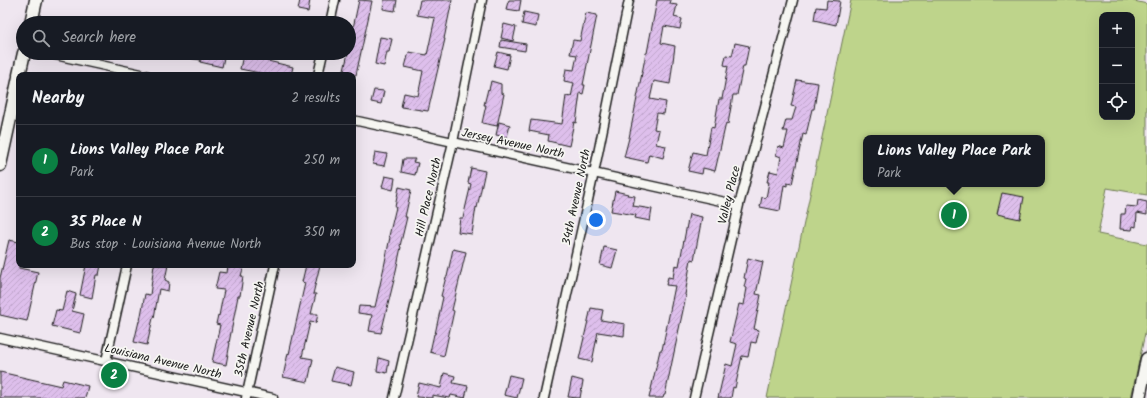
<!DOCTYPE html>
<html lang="en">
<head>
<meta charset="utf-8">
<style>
  :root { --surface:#171b24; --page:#20242c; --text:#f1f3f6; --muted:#9ea1a6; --line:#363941; --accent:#0b8043 }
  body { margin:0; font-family:Kalam,sans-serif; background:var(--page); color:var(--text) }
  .controls { position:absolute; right:12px; top:12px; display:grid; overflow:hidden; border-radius:8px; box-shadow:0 4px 16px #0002 }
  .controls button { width:36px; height:36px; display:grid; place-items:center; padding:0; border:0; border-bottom:1px solid var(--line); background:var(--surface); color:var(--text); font:20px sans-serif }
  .you { position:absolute; left:596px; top:220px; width:14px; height:14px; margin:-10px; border:3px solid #fff; border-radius:50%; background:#1a73e8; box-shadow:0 0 0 6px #1a73e833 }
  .badge { display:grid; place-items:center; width:26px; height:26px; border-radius:50%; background:var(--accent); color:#fff; font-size:13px; font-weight:700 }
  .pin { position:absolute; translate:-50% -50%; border:2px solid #fff; box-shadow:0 1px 4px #0006 }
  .popup { position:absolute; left:863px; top:135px; width:182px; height:52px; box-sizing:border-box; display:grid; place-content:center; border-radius:8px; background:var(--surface); filter:drop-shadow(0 1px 3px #0005); font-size:13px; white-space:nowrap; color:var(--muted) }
  .popup b { font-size:15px; color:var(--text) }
  .popup::after { content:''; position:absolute; left:50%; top:100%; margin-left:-8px; border:8px solid transparent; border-top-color:var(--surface) }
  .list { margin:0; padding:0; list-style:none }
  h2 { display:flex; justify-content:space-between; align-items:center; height:52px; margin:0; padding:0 16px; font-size:17px }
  h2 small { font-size:13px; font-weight:400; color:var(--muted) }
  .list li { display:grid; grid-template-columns:26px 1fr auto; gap:12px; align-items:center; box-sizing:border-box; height:72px; padding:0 16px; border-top:1px solid var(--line) }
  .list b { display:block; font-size:15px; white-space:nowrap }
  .list p { margin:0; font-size:13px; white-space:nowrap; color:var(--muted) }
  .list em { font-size:13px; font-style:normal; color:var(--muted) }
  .icon { flex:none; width:22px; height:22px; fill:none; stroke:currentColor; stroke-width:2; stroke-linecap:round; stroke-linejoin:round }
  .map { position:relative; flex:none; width:1147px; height:398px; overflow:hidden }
  .search { position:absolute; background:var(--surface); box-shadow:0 4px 16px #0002; left:16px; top:16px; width:340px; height:44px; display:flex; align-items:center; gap:10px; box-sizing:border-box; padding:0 14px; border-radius:22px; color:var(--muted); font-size:15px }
  .panel { position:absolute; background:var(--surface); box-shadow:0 4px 16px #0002; left:16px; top:72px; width:340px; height:196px; border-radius:8px }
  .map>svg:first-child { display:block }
</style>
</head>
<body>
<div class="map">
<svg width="1147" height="398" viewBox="0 0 1147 398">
  <defs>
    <pattern id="building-hatch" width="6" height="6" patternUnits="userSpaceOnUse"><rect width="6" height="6" fill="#debfec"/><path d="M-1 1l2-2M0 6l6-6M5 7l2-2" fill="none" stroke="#bea4ca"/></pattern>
  </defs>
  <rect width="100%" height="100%" fill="#efe6f0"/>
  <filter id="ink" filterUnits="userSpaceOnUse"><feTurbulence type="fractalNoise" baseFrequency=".025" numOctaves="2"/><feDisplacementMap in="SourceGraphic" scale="8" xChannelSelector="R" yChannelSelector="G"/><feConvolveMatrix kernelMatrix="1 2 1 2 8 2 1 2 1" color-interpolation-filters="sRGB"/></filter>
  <g filter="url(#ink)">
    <path fill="#bed48b" stroke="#6d7854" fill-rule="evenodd" d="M851,0H1130L1147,4V195L1107,188L1098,234L1147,244V324L1131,398H767ZM1102,15H1132V117H1102ZM866,138H1042V184H866Z"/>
    <path fill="url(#building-hatch)" stroke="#1c1c1c" d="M300,0H310L308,12L298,10Z
      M359,0L372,1L356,75H343L348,53H349V47Z
      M384,0H397L395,11L383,9Z
      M420,0H452L444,39H445L428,111L401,107L404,93L418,96L423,71L405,67L409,52L427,55L435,18L417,15Z
      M509,0H521L519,11L506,9L508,2Z
      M657,0H671L670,4L677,5L674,17L682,19L680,29L664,26L661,43L675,46L670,84L654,81L650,99L666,102L664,114L657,113L654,129L659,130L656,144L666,146L663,158L649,154L647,162L624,157L629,138L646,53H647Z
      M827,0L840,1L836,25L814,20L816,7L826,8Z
      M524,12L538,15L536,27L522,24Z
      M586,13L597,15L583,85H585L583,94L580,93L576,123L574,122L569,146L548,141L549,135L529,131L531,120L562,124L566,96L571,97L574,83L564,81L566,69L574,70L577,55L570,54L573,40L580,41Z
      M504,24L516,27L513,41L501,38Z
      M380,37L392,39L389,52H387L384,66L375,64Z
      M501,40L526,44L525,51L500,47Z
      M735,43L749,46L745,66H743L737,95H733L728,124L726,123L715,171L703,168L702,174L688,171L693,152L706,155L711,127L714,128L719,99H722L728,66L724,65L726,55L732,56Z
      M498,52L510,55L507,69L494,66Z
      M182,53H225L222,67L200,62L201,60L182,57Z
      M243,55L293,67L291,75H270L240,69Z
      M797,80L818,83L814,109H812L806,135L803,134L792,184L787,183V186L784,185L780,211L760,207L762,197L766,198L769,182H767L770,171L778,173L781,157L776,155L778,146L784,148L788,131H783L786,120H792L796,107L791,106Z
      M491,81L501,84V93L504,94L497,126L482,123L486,105H484L488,89L489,90Z
      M374,90L384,91L381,104L371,102Z
      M499,122L510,125L507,137L496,135Z
      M375,152L387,154L384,166L373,164Z
      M403,159H415L413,162L418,163L415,175L401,172Z
      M471,168L485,171L477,208L476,207L472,234L458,232L460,218H463L471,184L468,183Z
      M385,176L395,178L393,190L382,187Z
      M399,187L411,190L405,217H407L400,246L401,247L394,280L381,333L369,331L372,315L358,313L359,306L375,307L384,267L390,237L389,236L396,207H395Z
      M615,191L628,194L627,195L635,196L633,206L652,209L650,221L635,218L636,215L611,211Z
      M1002,193L1024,197L1020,219L997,214Z
      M1138,200L1147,202V215L1137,213L1136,227L1133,226L1132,230L1120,229L1121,214H1125L1126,206L1137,207Z
      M689,214L702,217L694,260L691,259L685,295L686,296L665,395H664L663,398H649L660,350H662L675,286L666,285L668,277L673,278L675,265L679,266Z
      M9,240L19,242V268L38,272L27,321L0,315V278Z
      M604,247L617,250L612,268L600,265Z
      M453,249L466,252L452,310L454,311L444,356L430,352L434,334H435L443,297L441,296L446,277H447Z
      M748,258L763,262L756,294L761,295L754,329L759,330L756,343L751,342L748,357L742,356L735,388L733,387L731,398H718L726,364L732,366L737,344L730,342L739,304L744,305L747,288L744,287L746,279L744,278Z
      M86,265H101L99,275H96L92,298L80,295Z
      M154,265H168L165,280L169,282L168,291L159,289L154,318H153L147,345L134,342L139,321H140L145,294L150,295Z
      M228,265H244L241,276H243L240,296H238L229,343H230L226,365L212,362L220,325L216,324L218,315L219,316L224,290L215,289L219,272L227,273Z
      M306,265H320L313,294H316L311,314H318L316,323L310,322L302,357L313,359L308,382L283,377L288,353L289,354L305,283L302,282Z
      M67,291L76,294L72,311L84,314L80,333L52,326L56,310L62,311Z
      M591,308L603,310L601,320L625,324L624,336L598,332L592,362L579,359Z
      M379,358L389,361L387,373L377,371Z
      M335,367L354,372L351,385L331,381Z
      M0,372L61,386L63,380L88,386L85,398H0Z
      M444,373L455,376L453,383L468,386L465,398L451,395L450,398H449L432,395V398L416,397L419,383L441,388Z
      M509,375L522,378L517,398L504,395Z
      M572,378L583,381L580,398L568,397Z"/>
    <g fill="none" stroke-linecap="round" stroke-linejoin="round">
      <g stroke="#1c1c1c" stroke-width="11">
        <path id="street" d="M330,23L335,0
          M46,53L146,75
          M318,75L323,53
          M353,120L739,205
          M0,338L273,398
          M106,361L127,265
          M246,398L275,265
          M394,398L453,142L482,0
          M544,398L594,173L629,0
          M694,398L739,205L793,0"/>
      </g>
      <g stroke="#1c1c1c" stroke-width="15">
        <path id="secondary" d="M31,23L36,0
          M19,75L24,53
          M0,165L19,77
          M1139,398L1147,359"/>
      </g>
      <use href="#street" stroke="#f6f6f2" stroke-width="8"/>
      <use href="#secondary" stroke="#f6f6f2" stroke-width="12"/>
    </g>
  </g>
  <g text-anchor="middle" stroke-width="3.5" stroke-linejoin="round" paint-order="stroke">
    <g font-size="12" fill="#1c1c1c" stroke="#f6f6f2">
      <text transform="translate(513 143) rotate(12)" y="4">Jersey Avenue North</text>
      <text transform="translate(729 195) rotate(-76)" y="4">Valley Place</text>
      <text transform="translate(428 197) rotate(-77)" y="4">Hill Place North</text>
      <text transform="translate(576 197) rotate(-78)" y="4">34th Avenue North</text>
      <text transform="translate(249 329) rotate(-77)" y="4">35th Avenue North</text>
      <text transform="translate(163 361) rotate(13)" y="4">Louisiana Avenue North</text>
    </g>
  </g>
</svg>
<div class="controls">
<button>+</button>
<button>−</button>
<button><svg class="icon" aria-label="locate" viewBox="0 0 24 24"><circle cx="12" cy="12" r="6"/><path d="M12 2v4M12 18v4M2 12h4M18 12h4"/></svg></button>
</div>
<div class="you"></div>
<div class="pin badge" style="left:954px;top:215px">1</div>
<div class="popup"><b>Lions Valley Place Park</b>Park</div>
<div class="pin badge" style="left:114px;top:375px">2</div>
<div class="search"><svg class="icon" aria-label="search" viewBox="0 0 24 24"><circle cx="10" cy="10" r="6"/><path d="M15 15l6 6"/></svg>Search here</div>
<section class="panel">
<h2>Nearby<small>2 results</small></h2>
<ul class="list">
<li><span class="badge">1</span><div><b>Lions Valley Place Park</b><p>Park</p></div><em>250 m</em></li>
<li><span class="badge">2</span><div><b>35 Place N</b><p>Bus stop · Louisiana Avenue North</p></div><em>350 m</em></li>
</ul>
</section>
</div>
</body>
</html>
